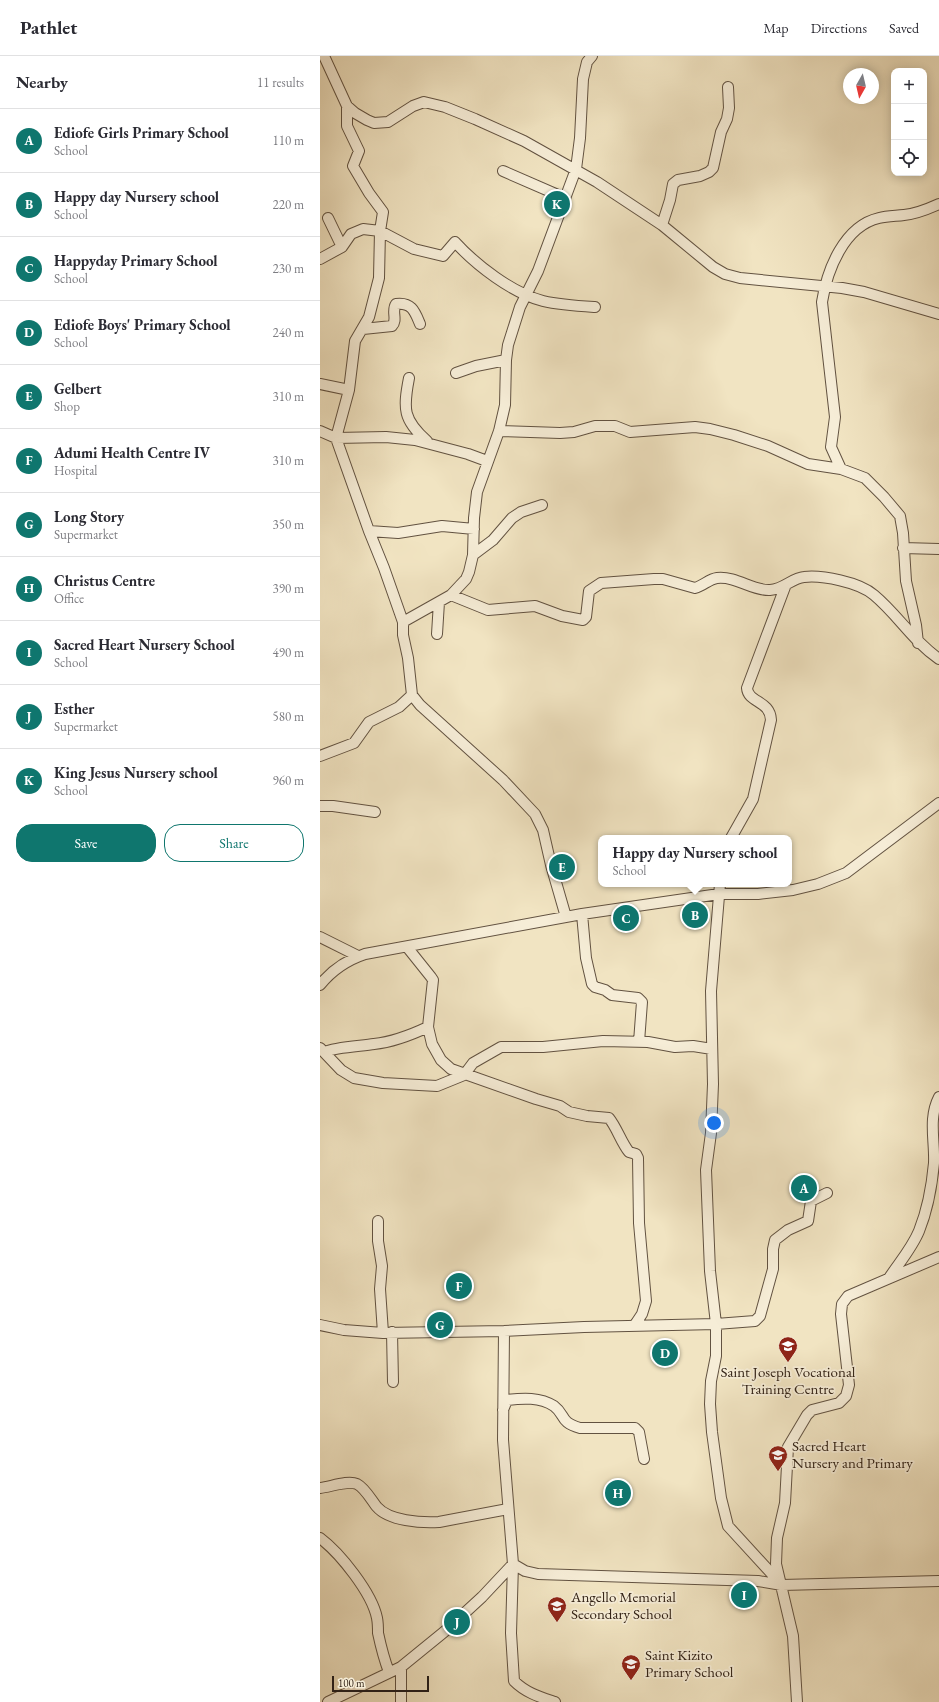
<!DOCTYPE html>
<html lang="en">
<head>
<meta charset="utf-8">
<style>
  :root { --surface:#fff; --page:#f2f2f3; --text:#2b2b33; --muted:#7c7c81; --line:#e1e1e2; --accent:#0f766e }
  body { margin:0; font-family:"EB Garamond",serif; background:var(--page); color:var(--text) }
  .controls { position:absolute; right:12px; top:12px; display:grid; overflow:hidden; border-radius:8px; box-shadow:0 2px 10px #0003 }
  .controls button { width:36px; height:36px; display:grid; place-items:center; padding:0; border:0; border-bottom:1px solid var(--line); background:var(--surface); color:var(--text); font:20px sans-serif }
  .compass { position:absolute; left:523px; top:12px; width:36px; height:36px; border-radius:50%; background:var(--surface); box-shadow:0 2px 10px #0003; rotate:188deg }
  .scale { position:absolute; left:12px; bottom:10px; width:97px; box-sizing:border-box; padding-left:4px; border:2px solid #322216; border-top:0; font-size:11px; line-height:14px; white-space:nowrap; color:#322216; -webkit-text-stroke:3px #f6edd7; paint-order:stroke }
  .you { position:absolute; left:394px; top:1067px; width:14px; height:14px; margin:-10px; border:3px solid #fff; border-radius:50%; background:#1a73e8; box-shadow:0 0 0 6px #1a73e833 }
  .badge { display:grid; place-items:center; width:26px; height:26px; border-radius:50%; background:var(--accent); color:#fff; font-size:13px; font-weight:700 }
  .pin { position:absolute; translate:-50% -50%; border:2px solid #fff; box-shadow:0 1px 4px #0006 }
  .popup { position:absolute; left:278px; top:779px; width:194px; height:52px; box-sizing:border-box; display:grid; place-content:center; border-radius:8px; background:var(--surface); filter:drop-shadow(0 1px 3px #0005); font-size:13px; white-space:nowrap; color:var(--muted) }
  .popup b { font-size:15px; color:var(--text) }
  .popup::after { content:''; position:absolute; left:50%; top:100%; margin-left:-8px; border:8px solid transparent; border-top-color:var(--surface) }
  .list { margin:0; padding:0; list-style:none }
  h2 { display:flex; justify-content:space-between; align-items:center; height:52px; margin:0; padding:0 16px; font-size:17px }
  h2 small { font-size:13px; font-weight:400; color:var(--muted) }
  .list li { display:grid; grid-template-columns:26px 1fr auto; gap:12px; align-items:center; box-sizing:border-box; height:64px; padding:0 16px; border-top:1px solid var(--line) }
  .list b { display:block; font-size:15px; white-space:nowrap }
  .list p { margin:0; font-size:13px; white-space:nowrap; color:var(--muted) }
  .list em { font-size:13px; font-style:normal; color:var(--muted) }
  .actions { display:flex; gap:8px; padding:12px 16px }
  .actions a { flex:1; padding:9px 0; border:1px solid var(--accent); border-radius:16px; text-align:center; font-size:14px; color:var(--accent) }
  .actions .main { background:var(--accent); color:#fff }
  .icon { flex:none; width:22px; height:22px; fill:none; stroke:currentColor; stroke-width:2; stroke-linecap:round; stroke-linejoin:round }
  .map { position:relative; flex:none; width:619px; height:1646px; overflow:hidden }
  header { display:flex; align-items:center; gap:24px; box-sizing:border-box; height:56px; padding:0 20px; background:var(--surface); border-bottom:1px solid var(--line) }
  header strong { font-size:19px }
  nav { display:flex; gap:22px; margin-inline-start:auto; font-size:14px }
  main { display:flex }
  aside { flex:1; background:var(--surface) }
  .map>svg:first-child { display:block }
</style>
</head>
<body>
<header>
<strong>Pathlet</strong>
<nav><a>Map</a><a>Directions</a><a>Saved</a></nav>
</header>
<main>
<aside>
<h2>Nearby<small>11 results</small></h2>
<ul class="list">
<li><span class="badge">A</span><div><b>Ediofe Girls Primary School</b><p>School</p></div><em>110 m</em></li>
<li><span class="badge">B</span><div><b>Happy day Nursery school</b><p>School</p></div><em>220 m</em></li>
<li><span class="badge">C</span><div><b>Happyday Primary School</b><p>School</p></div><em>230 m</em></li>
<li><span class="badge">D</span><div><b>Ediofe Boys' Primary School</b><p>School</p></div><em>240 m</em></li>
<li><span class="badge">E</span><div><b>Gelbert</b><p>Shop</p></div><em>310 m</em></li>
<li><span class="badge">F</span><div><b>Adumi Health Centre IV</b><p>Hospital</p></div><em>310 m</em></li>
<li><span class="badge">G</span><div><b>Long Story</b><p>Supermarket</p></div><em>350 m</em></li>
<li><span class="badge">H</span><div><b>Christus Centre</b><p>Office</p></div><em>390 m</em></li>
<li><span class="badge">I</span><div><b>Sacred Heart Nursery School</b><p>School</p></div><em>490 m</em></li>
<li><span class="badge">J</span><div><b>Esther</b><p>Supermarket</p></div><em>580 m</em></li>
<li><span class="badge">K</span><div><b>King Jesus Nursery school</b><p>School</p></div><em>960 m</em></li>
</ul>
<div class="actions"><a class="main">Save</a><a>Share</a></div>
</aside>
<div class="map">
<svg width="619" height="1646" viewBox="0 0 619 1646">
  <rect width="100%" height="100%" fill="#f1e4c2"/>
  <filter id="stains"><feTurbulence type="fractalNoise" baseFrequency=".005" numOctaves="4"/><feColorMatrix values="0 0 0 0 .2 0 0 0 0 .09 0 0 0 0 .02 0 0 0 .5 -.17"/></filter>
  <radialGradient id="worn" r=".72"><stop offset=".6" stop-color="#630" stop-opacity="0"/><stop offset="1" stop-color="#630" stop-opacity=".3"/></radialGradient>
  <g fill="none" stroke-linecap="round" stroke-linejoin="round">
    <g stroke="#625241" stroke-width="12">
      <path id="minor" d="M4,0L27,50L35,57L47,64L54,67L68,66L93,50L104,46L125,51L155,63L204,85L277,126L342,169L393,211L405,218L420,222L522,232L544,236L619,258
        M27,50V70L39,95L33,110L49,137L63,156L60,175L59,222L49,261L35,285L29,334L16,382L49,475L64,512L83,566V579L88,602L92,639L100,649L183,724L215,758L223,774L231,809L246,861
        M183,115L245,142
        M8,162L22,191
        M342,169L350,144L353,128L358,124L380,120L389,116L393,112L401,76L407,63L409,52L408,31
        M0,203L22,191L31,178L43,173L60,175L94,193L123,200L135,186C156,209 192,237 223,245C240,249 258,250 275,251
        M43,273L72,270C78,264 71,255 76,248C92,246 95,256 100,268
        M136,317L156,310L186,304
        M89,322C83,353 83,364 107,385
        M0,328L29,334
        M0,375L16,382L66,381L95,384L148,398L167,405
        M179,375L240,377L254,376L275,370H295L310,376L375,371L390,373L414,379L448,390L488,408L521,413
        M49,475L78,477L122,470L154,473
        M583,492L619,493
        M153,499L173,484L192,462L201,456L222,449
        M131,539L168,554L215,550L242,560L263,564L266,561L269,535L281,527L334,523H343L375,532C383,530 389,523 397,522C417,520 432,535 450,534C464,533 472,522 484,521C502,519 539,526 554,539C578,559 592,584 619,603
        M83,566L131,539L146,523L149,516L153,499L154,462L157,436L179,375L185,349L186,304L188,289L200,251L218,215L256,113L260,82L263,23L267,6L272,0
        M117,578L119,546
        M598,587L596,569L586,525L583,477L580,460L564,441L545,422L521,413L511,391L515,361L502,246C507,214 524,170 559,162C567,160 576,160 584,159C595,158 608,153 619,148
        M0,700L34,687L49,666L79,651L92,639
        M0,750H13L55,756
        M411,782L433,743L451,664C450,644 428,647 427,632L465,531
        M400,828L391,935L393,1028L391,1077L386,1114L390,1215L396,1268V1300L391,1325L390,1348L392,1376L401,1442L408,1470L462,1529
        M262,858L266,902L272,928L275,931L285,934L292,939L318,942L322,946L319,986
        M0,881L38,900
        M87,891L111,921L113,924L108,971L112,988L121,1004L131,1013L216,1043L240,1050L249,1056L267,1060L289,1062C297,1072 301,1086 309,1096L316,1098L318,1102L319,1167L326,1245L322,1258L314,1270
        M0,929C12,914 27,904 45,898L262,858L399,838H438L473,834L498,828L526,817L619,747
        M0,992L21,1014L34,1022L63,1027L117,1030L144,1019L153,1007L181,991H223L283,985L328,986L355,991L373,990L392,993
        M5,996C15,991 42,990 54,988C73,986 91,979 108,971
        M58,1165V1185L62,1210L60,1233L63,1277
        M569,1222C579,1207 592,1192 599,1175C607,1155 612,1129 614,1107C615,1085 608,1062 619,1041
        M0,1269L24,1274L63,1277L184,1275L264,1271L396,1268L435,1265L440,1260L453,1213V1193L455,1184L468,1174L488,1165L491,1145L507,1137
        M184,1275L183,1384L193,1508L205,1515L218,1518L438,1525L462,1529L619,1525
        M72,1276L73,1326
        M183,1354L187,1344C203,1342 220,1341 234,1350C246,1359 239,1366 260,1372H315L319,1376L324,1403
        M0,1432C10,1431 28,1424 37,1428C45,1432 52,1445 57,1451C69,1465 101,1467 119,1466L188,1453
        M0,1482C20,1497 52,1537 57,1562C58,1567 58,1572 58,1577C61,1591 64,1603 69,1616
        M193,1508L191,1577L194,1625C206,1637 220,1641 235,1646
        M81,1611V1646
        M8,1646L81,1611L124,1576L162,1541L193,1508
        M477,1646L473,1580L456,1508L457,1482L465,1447L468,1391L487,1359L492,1354L519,1347L526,1340L529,1329L521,1258L522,1248L528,1240L619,1201"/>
    </g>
    <use href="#minor" stroke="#f6edd7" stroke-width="10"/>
  </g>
  <defs>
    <g id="school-pin" transform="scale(1)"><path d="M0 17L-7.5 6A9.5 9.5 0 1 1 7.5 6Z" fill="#8f2418" stroke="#f6edd7"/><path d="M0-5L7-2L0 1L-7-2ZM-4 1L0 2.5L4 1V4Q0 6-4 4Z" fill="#fff"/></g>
  </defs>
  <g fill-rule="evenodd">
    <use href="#school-pin" x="468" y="1290"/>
    <use href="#school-pin" x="458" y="1399"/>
    <use href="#school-pin" x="237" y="1550"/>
    <use href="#school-pin" x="311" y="1608"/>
  </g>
  <g text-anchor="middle" stroke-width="3.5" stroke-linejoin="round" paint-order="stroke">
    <g font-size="15" fill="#322216" stroke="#f6edd7" text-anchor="start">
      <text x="468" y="1321" text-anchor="middle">Saint Joseph Vocational<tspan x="468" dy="17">Training Centre</tspan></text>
      <text x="472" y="1395">Sacred Heart<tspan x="472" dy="17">Nursery and Primary</tspan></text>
      <text x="251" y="1546">Angello Memorial<tspan x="251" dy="17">Secondary School</tspan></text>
      <text x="325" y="1604">Saint Kizito<tspan x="325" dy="17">Primary School</tspan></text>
    </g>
  </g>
  <rect width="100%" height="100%" filter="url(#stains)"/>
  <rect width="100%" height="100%" fill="url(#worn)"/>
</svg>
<div class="controls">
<button>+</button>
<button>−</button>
<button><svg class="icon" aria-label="locate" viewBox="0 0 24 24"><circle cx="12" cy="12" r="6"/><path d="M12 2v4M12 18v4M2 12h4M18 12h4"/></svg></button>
</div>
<svg class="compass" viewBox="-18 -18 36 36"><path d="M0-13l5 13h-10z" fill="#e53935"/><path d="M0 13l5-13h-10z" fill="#7c7c81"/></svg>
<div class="scale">100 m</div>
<div class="you"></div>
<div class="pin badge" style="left:484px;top:1132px">A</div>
<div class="pin badge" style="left:375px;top:859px">B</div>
<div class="popup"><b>Happy day Nursery school</b>School</div>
<div class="pin badge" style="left:306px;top:862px">C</div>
<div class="pin badge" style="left:345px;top:1297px">D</div>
<div class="pin badge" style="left:242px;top:811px">E</div>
<div class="pin badge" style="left:139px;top:1230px">F</div>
<div class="pin badge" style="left:120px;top:1269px">G</div>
<div class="pin badge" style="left:298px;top:1437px">H</div>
<div class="pin badge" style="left:424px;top:1539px">I</div>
<div class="pin badge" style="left:137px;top:1566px">J</div>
<div class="pin badge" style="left:237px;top:148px">K</div>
</div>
</main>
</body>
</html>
